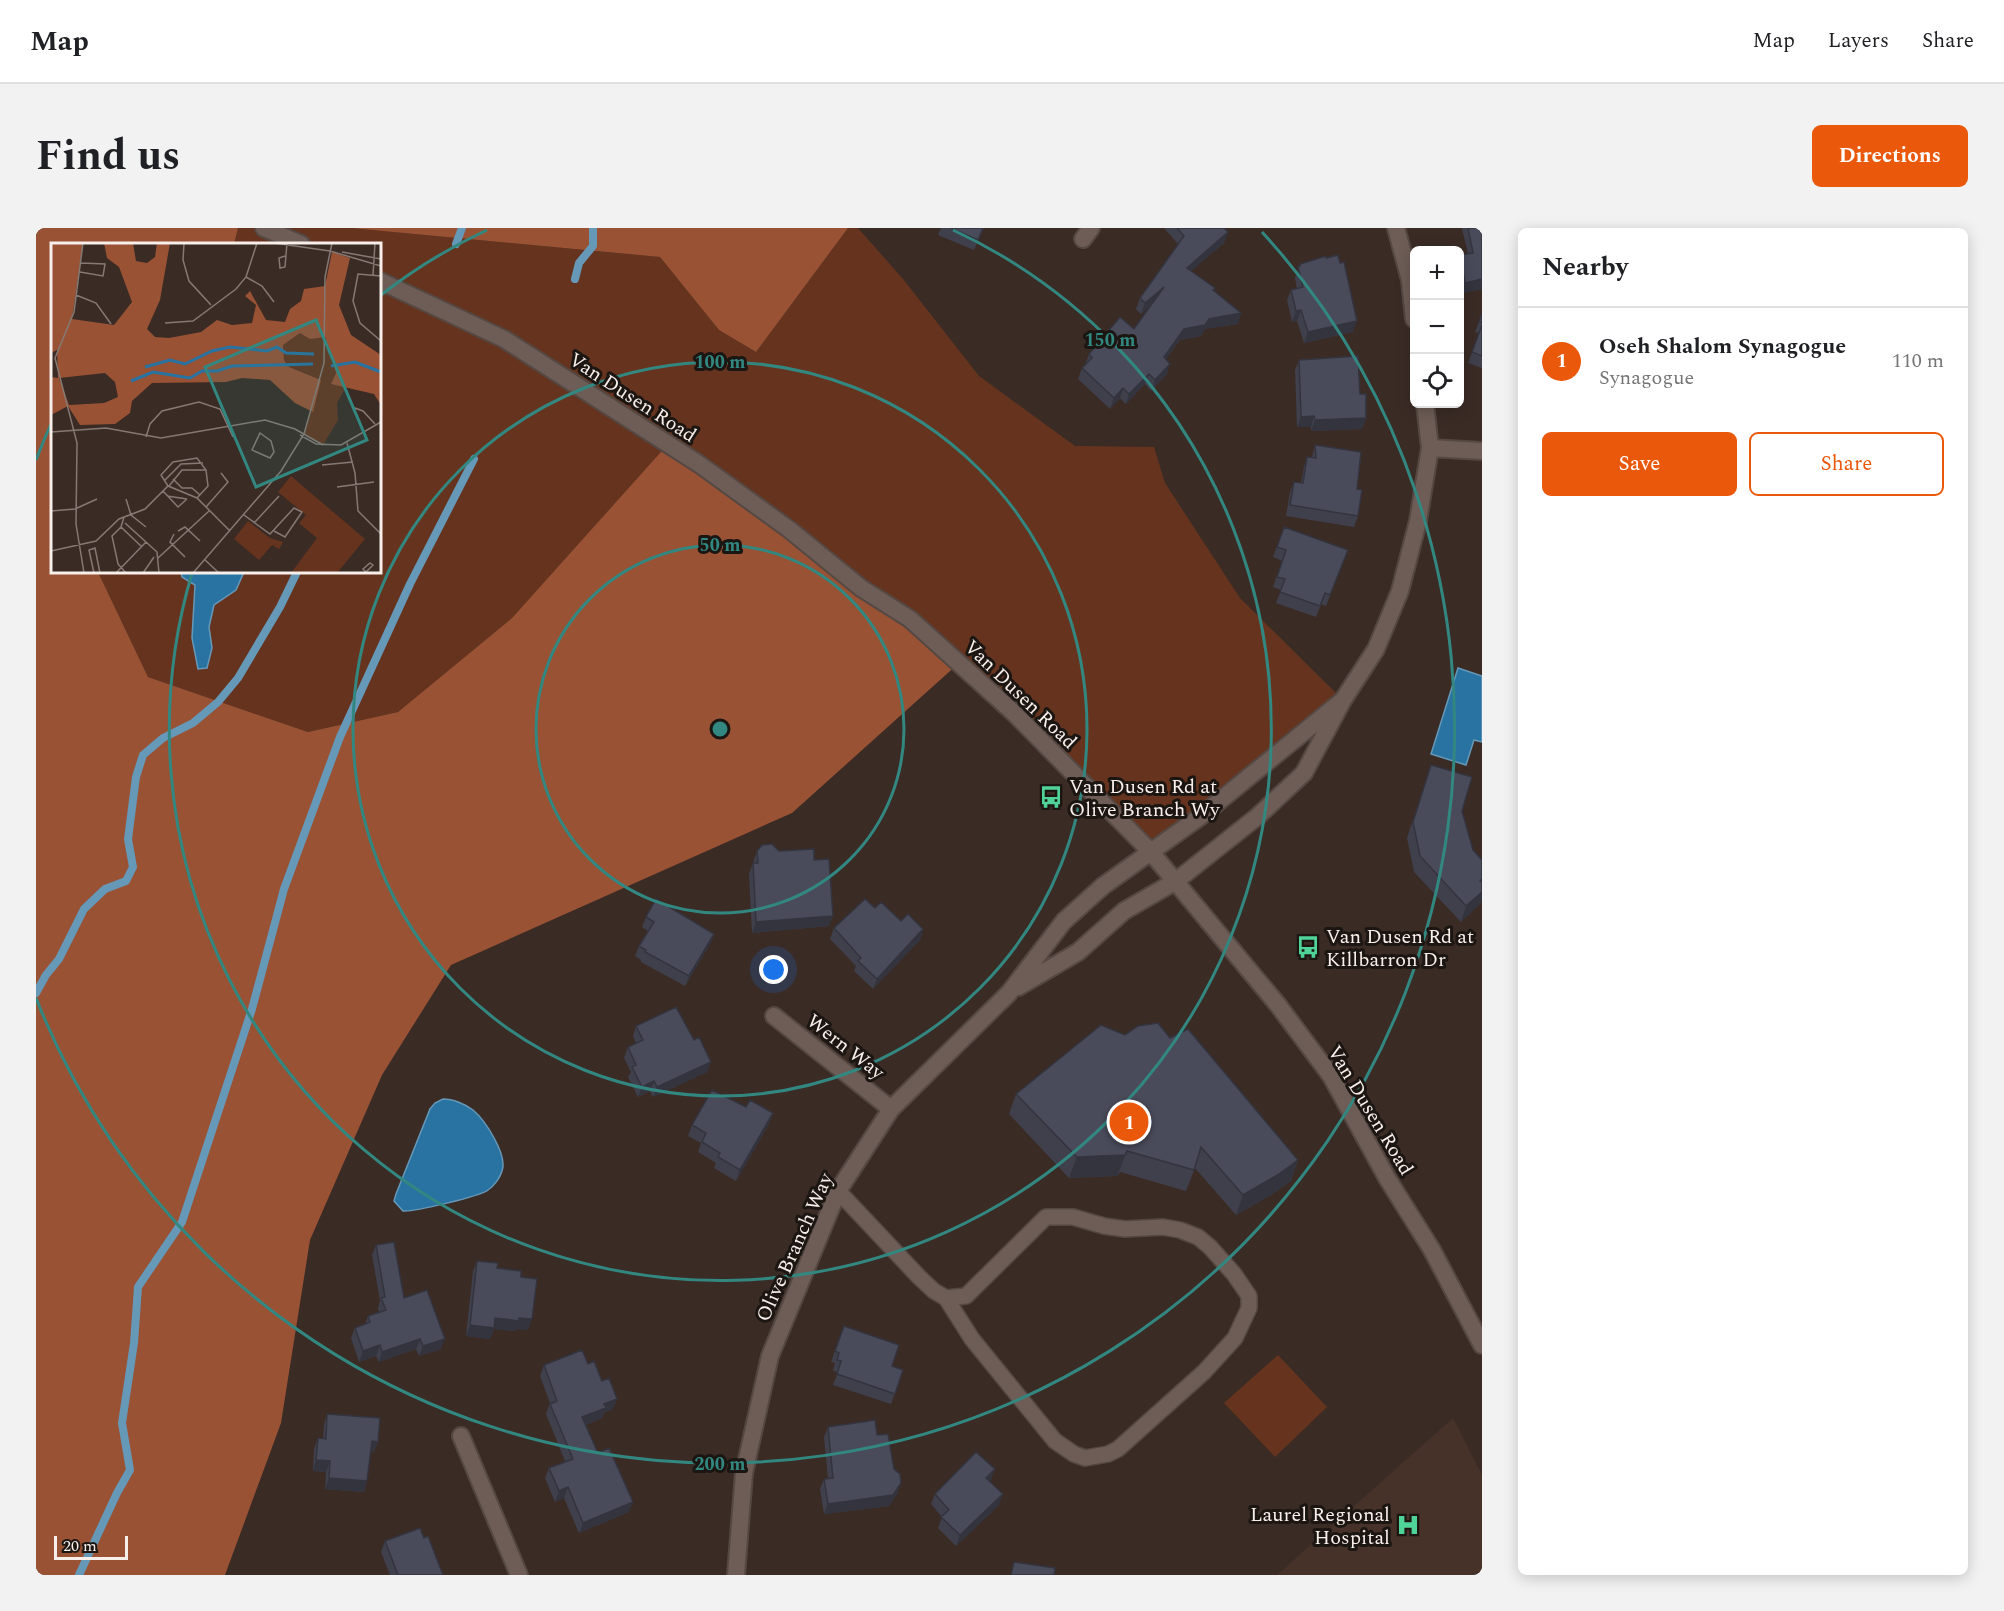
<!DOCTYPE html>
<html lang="en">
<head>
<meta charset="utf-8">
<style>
  :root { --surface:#fff; --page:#f2f2f2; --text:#202124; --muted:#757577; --line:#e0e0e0; --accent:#ea580c }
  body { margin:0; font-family:Spectral,serif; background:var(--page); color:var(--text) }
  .controls { position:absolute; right:18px; top:18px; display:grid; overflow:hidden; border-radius:9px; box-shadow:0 3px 15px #0003 }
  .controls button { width:54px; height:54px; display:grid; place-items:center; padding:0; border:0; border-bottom:2px solid var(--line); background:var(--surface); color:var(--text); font:30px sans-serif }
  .scale { position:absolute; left:18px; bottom:15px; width:74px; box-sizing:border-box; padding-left:6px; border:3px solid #f8eeea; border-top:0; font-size:16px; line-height:21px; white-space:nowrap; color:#f8eeea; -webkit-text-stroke:4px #1c1613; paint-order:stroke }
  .you { position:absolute; left:738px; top:742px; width:21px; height:21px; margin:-15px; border:4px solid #fff; border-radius:50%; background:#1a73e8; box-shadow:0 0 0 9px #1a73e833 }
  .badge { display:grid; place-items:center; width:39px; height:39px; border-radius:50%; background:var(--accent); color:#fff; font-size:20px; font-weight:700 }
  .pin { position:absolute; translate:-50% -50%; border:3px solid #fff; box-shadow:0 2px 6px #0006 }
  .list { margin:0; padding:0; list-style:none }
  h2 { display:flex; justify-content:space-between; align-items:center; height:78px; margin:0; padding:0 24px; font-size:26px }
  h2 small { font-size:20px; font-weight:400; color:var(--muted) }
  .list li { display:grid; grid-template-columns:39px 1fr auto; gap:18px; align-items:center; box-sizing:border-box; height:108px; padding:0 24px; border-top:2px solid var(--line) }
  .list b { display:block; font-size:22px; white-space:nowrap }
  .list p { margin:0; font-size:20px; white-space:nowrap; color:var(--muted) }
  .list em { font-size:20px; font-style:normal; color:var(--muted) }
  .actions { display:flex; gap:12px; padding:18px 24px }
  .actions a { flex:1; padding:14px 0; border:2px solid var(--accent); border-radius:9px; text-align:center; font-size:21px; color:var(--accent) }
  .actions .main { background:var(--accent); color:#fff }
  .icon { flex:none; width:33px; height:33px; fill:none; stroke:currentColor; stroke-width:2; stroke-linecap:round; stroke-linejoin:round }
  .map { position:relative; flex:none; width:1446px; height:1347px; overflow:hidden; border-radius:9px }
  header { display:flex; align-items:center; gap:36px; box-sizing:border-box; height:84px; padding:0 30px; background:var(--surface); border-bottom:2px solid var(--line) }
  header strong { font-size:28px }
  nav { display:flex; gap:33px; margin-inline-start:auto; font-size:21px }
  .intro { display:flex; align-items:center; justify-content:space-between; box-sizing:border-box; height:144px; padding:0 36px }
  h1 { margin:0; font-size:42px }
  .button { padding:15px 27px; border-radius:9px; background:var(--accent); color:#fff; font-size:21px; font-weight:700 }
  main { display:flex; gap:36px; padding:0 36px }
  aside { flex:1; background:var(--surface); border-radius:9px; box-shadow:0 3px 15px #0003 }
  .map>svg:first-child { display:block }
</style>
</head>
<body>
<header>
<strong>Map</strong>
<nav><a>Map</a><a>Layers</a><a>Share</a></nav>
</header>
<div class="intro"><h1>Find us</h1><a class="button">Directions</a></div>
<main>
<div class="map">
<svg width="1446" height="1347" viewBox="0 0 1446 1347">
  <rect width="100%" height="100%" fill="#3a2b25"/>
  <path fill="#473229" d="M1417,1190L1446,1247V1347H1241Z"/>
  <path fill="#66341e" d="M202,0H315L624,29L683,102L720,124L812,0H822L867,51L943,148L1039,218L1118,219L1129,255L1204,370L1307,472L1114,623L978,485L632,216L476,390L362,484L272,504L112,449L62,344H344V16H198Z
    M1242,1127L1291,1179L1239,1229L1188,1175Z"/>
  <path fill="#995234" d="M0,0H202L198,16H16V344H62L112,449L272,504L362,484L476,390L632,216L923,435L756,585L415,737L346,847L274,1012L245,1195L189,1347H0Z
    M315,0H812L720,124L683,102L624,29Z"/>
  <path fill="#2873a2" stroke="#6698b8" stroke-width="1.5" d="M145,344H208L200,362L178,377L173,399L176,420L171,440L162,441L156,410L159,357L146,349Z
    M1422,440L1446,448V514L1438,512L1430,537L1395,526Z
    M407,871C417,871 429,876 437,882C449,892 472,927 466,943C464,950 458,958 452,962C445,968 378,984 367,983L358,973L360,966L394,881L399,875Z"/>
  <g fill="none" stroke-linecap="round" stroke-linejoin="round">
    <path stroke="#6698b8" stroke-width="8" d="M420,16L426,0
      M539,51L543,35L557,18V0
      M0,765L10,747L23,731L48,681L69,661L90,653L97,639L92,611L100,549L107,527L127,510L157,495L182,474L202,450L244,379L261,344
      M43,1347L81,1265L94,1242L86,1195L98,1115L102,1059L146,994L216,781L248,661L304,509L374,356L438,231"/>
    <g stroke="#554843" stroke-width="18">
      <path id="service" d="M802,963L883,1049L898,1063L910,1070
        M1010,989H1037L1068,998L1089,1001L1127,999L1144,1002L1162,1009L1174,1019L1198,1046L1213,1068V1080L1199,1110L1168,1144L1082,1221L1072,1226L1049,1230L1038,1226L1019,1213L936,1111L910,1070L930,1068Z"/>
    </g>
    <g stroke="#554843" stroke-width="20">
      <path id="minor" d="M1360,0L1374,52L1378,91
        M1047,11L1055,0
        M1389,176L1394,220
        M738,788L855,881
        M425,1208L483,1347"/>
    </g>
    <g stroke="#554843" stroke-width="20">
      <path id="tertiary" d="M982,759L1042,724L1088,683L1140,653L1222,588L1268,545L1307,472L1340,421L1364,363L1382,293L1394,220L1446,223
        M700,1347L708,1245L734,1128L802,963L855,881L973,765L1028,693L1067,658L1165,588L1307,472"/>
    </g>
    <g stroke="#554843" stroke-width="20">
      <path id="secondary" d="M228,0L265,16
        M344,53L468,111L663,236L754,302L825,360L874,391L978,485L1114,623L1242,777L1295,848L1351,950L1396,1022L1446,1117"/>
    </g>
    <use href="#service" stroke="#6d5d56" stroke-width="15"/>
    <use href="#minor" stroke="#6d5d56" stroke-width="16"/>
    <use href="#tertiary" stroke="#6d5d56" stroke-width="16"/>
    <use href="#secondary" stroke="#6d5d56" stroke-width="16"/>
  </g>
  <path fill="#40404d" d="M905,0H948L938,22L902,7Z
    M1128,0H1188L1192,4L1188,15L1155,43L1179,60L1178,63L1202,96L1169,101L1165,108L1144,112L1130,131L1131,146L1115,163L1109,156L1090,176L1084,170L1074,181L1042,151L1046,140L1049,137L1053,126L1098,101L1114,78L1105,86L1100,81L1104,70L1142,16Z
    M1426,0H1446V61L1425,65L1424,57V27L1432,26Z
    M1264,36L1317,104L1268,115L1261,93L1256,94L1251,72L1255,62L1261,61L1259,50Z
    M1446,86V140L1432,135L1443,105L1439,104Z
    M1263,132L1324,166L1330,190L1326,201L1275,203V199H1261L1259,142Z
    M1279,217L1321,261L1322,288L1318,299L1250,288L1254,264L1258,254L1265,255L1268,239L1271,229H1276Z
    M1248,299L1312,322L1290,378L1285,376L1280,389L1240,375L1245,362L1237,359L1246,333L1237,329Z
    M1395,537L1426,583L1445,675L1425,694L1378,644L1371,610Z
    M721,623H743L778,632L793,698L716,705L713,646Z
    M839,680L865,693L887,701L884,712L837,761L818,743L820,738L794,711L798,700Z
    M610,689L678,706L674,716L649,758L605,734V732L599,728L603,718L612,703L606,699Z
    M600,798L658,812L675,834L671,844L617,869L614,863L602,869L592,849L595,844L588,830L592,819L600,815L597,808Z
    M1089,807L1134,810L1262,932L1255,953L1235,967L1200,987L1159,940L1150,963L1084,944L1081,948L1033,950L973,886L980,866Z
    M710,879L737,885L733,896L700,953L678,940L680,935L662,924L665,915L652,908L656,897Z
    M340,1017L368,1070L405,1121L383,1128L380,1121L343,1134L340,1128L323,1134L315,1110L319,1100L329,1096L332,1088L343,1084L342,1080L344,1073L336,1027Z
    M441,1033L485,1049L492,1102L480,1101L479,1103L458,1101L454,1111L430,1108L437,1043Z
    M808,1098L856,1138L867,1142L855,1176L797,1157L802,1144L797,1143L799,1135L795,1134Z
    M552,1136L577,1181L568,1185L566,1190L550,1197L562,1225L593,1284L543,1305L528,1270L519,1274L509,1250L513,1240L529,1233L510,1186L514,1175L504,1148L508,1137Z
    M291,1186L342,1214L338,1224H335L328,1264L289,1261L290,1244L277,1243L278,1221L282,1210L287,1211L288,1197Z
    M792,1199L841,1207L865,1255L861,1266L853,1278L788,1286L784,1261L788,1251L792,1250L788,1209Z
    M955,1252L953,1253L963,1277L920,1318L902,1300L906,1289L895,1276L899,1266Z
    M388,1310L407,1347H354L345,1324L349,1313Z"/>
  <path fill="#34343f" d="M1192,4L1188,15L1147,50L1151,40Z
    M1446,51V61L1425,65L1429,55Z
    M1128,59L1124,70L1105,86L1109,75Z
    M1265,82L1261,93L1256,94L1260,83Z
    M1205,85L1202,96L1169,101L1165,108L1144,112L1124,140L1128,129L1148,101L1173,91Z
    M1321,93L1317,104L1268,115L1272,104Z
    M1134,136L1131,146L1115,163L1119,152Z
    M1113,146L1109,156L1090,176L1093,166Z
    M1087,160L1084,170L1074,181L1078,170Z
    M1278,188L1275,199H1261L1265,189Z
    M1330,190L1326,201L1275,203L1279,192Z
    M1446,664V671L1445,675L1425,694L1430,678Z
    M797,688L793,698L716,705L720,694Z
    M887,701L884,712L837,761L841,751Z
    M678,706L674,716L649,758L653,748Z
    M675,834L671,844L617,869L621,859Z
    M618,853L614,863L602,869L606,859Z
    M737,885L733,896L700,953L704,942Z
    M1091,923L1081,948L1033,950L1041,929Z
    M1262,932L1255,953L1235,967L1200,987L1207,967Z
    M459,1090H483L496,1091L492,1102L480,1101L479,1103L458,1101L454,1111L430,1108L434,1097Z
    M384,1111L380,1121L343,1134L346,1124Z
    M409,1111L405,1121L383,1128L387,1118Z
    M344,1117L340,1128L323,1134L327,1123Z
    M581,1171L577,1181L568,1185L566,1190L543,1200L546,1189L568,1176Z
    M336,1213L342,1214L338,1224H332Z
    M280,1232L294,1233L290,1244L277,1243Z
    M959,1241L955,1252L946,1260L950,1250Z
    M293,1250L331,1253L328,1264L289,1261Z
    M865,1255L861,1266L853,1278L788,1286L792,1276Z
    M532,1259L528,1270L519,1274L523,1263Z
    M967,1266L963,1277L920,1318L924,1307Z
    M597,1274L593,1284L543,1305L547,1295Z"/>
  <path fill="#4a4b5a" stroke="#34343f" stroke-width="1.5" d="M915,0H947L942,12Z
    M1141,0H1188L1192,4L1151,40L1179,60L1177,62L1205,85L1173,91L1169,97L1148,101L1128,129L1134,136L1119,152L1113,146L1093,166L1087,160L1078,170L1046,140L1056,130L1053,126L1084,89L1098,101L1128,59L1109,75L1104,70L1148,8Z
    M1432,0H1446V51L1429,55L1424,27L1437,25Z
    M1302,27L1304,35L1308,34L1321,93L1272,104L1265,82L1260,83L1255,62L1267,59L1262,39L1264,38V36L1290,28V30Z
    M1446,86V94L1443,93Z
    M1446,97V128L1436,124Z
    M1322,128L1324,166H1330V190L1279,192L1278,188L1265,189L1263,132Z
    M1279,217L1325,224L1321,261L1326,262L1322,288L1254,277L1258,254L1267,255L1271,229L1280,230Z
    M1248,299L1312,322L1294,367L1289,365L1284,378L1244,364L1249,351L1241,349L1250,322L1241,319Z
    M1395,537L1436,549L1426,583L1437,622L1446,632V651L1444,653L1446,654V664L1430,678L1384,628L1377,594Z
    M736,616L743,623L778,621V632L793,631L797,688L720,694L717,635H722L721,623L726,617Z
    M620,671L678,706L653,748L609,724L610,722L603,718L618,694L610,689Z
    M829,671L839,680L845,674L865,693L872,686L887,701L841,751L822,733L825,730L798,700Z
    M640,779L658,812L663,809L675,834L621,859L618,853L606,859L596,839L600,837L592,819L607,812L600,798Z
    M1122,795L1134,810L1152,801L1262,932L1243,946L1207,967L1165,919L1158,942L1091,923L1089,927L1041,929L980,866L1065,797L1089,807L1102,798Z
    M676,862L710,879L714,872L737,885L704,942L682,929L684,925L666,914L670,905L656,897Z
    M358,1014L368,1070L391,1062L409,1111L387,1118L384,1111L346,1124L344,1117L327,1123L319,1100L334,1094L332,1088L350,1082L345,1070L349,1069L340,1017Z
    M441,1033L462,1035L461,1040L485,1043V1049L501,1051L496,1091L483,1090V1093L459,1090L458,1100L434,1097Z
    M808,1098L863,1117L856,1138L867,1142L859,1166L801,1146L805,1133L801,1132L803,1125L799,1123Z
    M546,1122L552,1136L558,1133L566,1153L573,1150L581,1171L568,1176L570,1180L546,1189L562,1225L573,1220L597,1274L547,1295L532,1259L523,1263L513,1240L537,1231L514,1176L521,1173L508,1137Z
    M291,1186L344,1190L342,1214L336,1213L331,1253L293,1250L294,1233L280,1232L282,1210L290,1211Z
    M839,1192L841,1207L852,1206L858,1241L864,1246L865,1255L857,1267L792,1276L788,1251L797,1250L792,1199Z
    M940,1224L959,1241L950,1250L967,1266L924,1307L905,1289L913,1282L899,1266Z
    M384,1300L388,1310L392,1308L407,1347H362L349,1313Z
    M978,1334L1019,1340L1018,1347H975Z"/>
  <g fill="none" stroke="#328881" stroke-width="3">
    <circle cx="684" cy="501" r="184"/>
    <circle cx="684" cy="501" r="367"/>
    <path d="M345 67A551 551 0 0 1 451 2M917 2A551 551 0 1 1 156 345"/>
    <path d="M0 232A735 735 0 0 1 15 196M1226 4A735 735 0 1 1 0 770"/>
  </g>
  <defs>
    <g id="bus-bare" transform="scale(1.8)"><path d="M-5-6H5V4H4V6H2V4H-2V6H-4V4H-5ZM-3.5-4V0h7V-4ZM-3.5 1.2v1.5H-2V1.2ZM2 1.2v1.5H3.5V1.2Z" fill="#4fd399" stroke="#1c1613" stroke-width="2.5" paint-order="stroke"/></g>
    <g id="hospital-bare" transform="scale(1.8)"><path d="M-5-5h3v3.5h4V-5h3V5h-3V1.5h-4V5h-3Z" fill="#4fd399" stroke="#1c1613" stroke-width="2.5" paint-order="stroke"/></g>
  </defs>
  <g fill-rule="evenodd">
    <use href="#bus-bare" x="1015" y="569"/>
    <use href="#bus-bare" x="1272" y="719"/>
    <use href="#hospital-bare" x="1372" y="1297"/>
  </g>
  <g text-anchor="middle" stroke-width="6" stroke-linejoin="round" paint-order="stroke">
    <g font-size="20" fill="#f8eeea" stroke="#1c1613">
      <text transform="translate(597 169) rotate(33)" y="7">Van Dusen Road</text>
      <text transform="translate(985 466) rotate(44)" y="7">Van Dusen Road</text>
      <text transform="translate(810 818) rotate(38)" y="7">Wern Way</text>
      <text transform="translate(1335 882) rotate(59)" y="7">Van Dusen Road</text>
      <text transform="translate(758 1019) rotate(-66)" y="7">Olive Branch Way</text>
    </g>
    <g font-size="20" fill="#f8eeea" stroke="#1c1613" text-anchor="start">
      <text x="1033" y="565">Van Dusen Rd at<tspan x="1033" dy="23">Olive Branch Wy</tspan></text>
      <text x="1290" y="715">Van Dusen Rd at<tspan x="1290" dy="23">Killbarron Dr</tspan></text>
      <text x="1354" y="1293" text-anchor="end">Laurel Regional<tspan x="1354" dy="23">Hospital</tspan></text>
    </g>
  </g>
  <g transform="translate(15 15)">
    <rect width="330" height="330" fill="#3a2b25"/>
    <path d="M249,90L273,94L285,130L280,141L295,144L286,160L287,177L272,202L253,191L270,137L238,124L233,117L232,102ZM240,233L314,296L286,330H240L266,295L248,280L255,272L227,249ZM197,278L219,295L232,299L228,306L221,302L208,317L183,296Z" fill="#66341e"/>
    <path d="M0,0H32L21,76L63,82L81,59L68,24L56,15L53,0H82L85,18L96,20L104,14L106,0H119L109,57L96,86L104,94L118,95L150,89L166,77L181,82L201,80L205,62L194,53L199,48L215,77L234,79L239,66L250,58L253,46L274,43L281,9L299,15L288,62L300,92L330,112V162L323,151L280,141L285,130L274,94L259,96L249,90L232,102L233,117L238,124L270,137L262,169L244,160L219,137L191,135L175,139L101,140L81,158L79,170L64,181L29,182L17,163L0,172V134L7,135L6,107L0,110ZM54,130L64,139L67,154L53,160L18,162L8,135Z" fill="#995234" fill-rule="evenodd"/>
    <path fill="none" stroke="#2873a2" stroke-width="3" d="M280,123L304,119L330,129M94,124L119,117L134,121L161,108L179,104L216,108L226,104L235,110L263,111M80,138L102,129L139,135L151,128H166L181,123L262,121"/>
    <path fill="none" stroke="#867974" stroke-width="1.5" d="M32,0L23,69L4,115L26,200L25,281L33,330M133,0L132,17L138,38L160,62M223,0L279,8M279,8L330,23M291,9L330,16M234,13L228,15L229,25L234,24L236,0M29,29L52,33L54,21L30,20M322,32L324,0M330,33L307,31L302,58L309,80L330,98M195,34L211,43L223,59M25,52L45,60L60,81M114,80L142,78L185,46L195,34L206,0M301,164L312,168L324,181M0,189L55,185L110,195L214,177L244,186L272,202M209,190L220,198L223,209L219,215L201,207ZM249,192L265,201L290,202L330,179M95,194L99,181L111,168L148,159L169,166L182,194M296,200L304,230L307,268L330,291M271,222L302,219M122,236L131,245H141L149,252M114,237L130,221L152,220M117,243L110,232L122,219L146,215L155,227L157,243L146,255M118,243L131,227H155M286,244L323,239M112,248L127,264L136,256M116,253L136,256M75,256L80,272L95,284M155,264L177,239L170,230M0,268L24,266L46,256M193,272L219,291L243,265L251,269L234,294L223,288M73,274L70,284L91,304M74,280L95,299M203,280L228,253M70,284L61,293L67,321L75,330M127,288L134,284L149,298M123,291L119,299L134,314M0,308L45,298L68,276L94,266L117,243L146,255L179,288M107,315L158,268M154,317L168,330M319,320L322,322L315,329L312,326ZM43,330L38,307L44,305L49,330M65,330L95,299L106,309L108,330M92,330L103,314M142,330L230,228L253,191L273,120L274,34L281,0"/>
    <path fill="#328881" fill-opacity="0.15" stroke="#328881" stroke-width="3" d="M265,77L316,197L205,244L154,124Z"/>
    <rect width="330" height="330" fill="none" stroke="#f8eeea" stroke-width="3"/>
  </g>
  <circle cx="684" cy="501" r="9" fill="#328881" stroke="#1c1613" stroke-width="3"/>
  <g font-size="18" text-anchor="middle" font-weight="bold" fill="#328881" stroke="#1c1613" stroke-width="6" stroke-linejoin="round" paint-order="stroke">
    <text x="1074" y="118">150 m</text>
    <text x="684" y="140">100 m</text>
    <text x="684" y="323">50 m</text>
    <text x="684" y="1242">200 m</text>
  </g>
</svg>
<div class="controls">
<button>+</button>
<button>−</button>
<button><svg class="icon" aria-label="locate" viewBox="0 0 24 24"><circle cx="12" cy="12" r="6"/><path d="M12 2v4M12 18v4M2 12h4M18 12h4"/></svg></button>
</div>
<div class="scale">20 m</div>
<div class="you"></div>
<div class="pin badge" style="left:1093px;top:894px">1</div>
</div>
<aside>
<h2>Nearby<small></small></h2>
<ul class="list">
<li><span class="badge">1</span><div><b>Oseh Shalom Synagogue</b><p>Synagogue</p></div><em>110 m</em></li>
</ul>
<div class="actions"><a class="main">Save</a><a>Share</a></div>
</aside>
</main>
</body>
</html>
